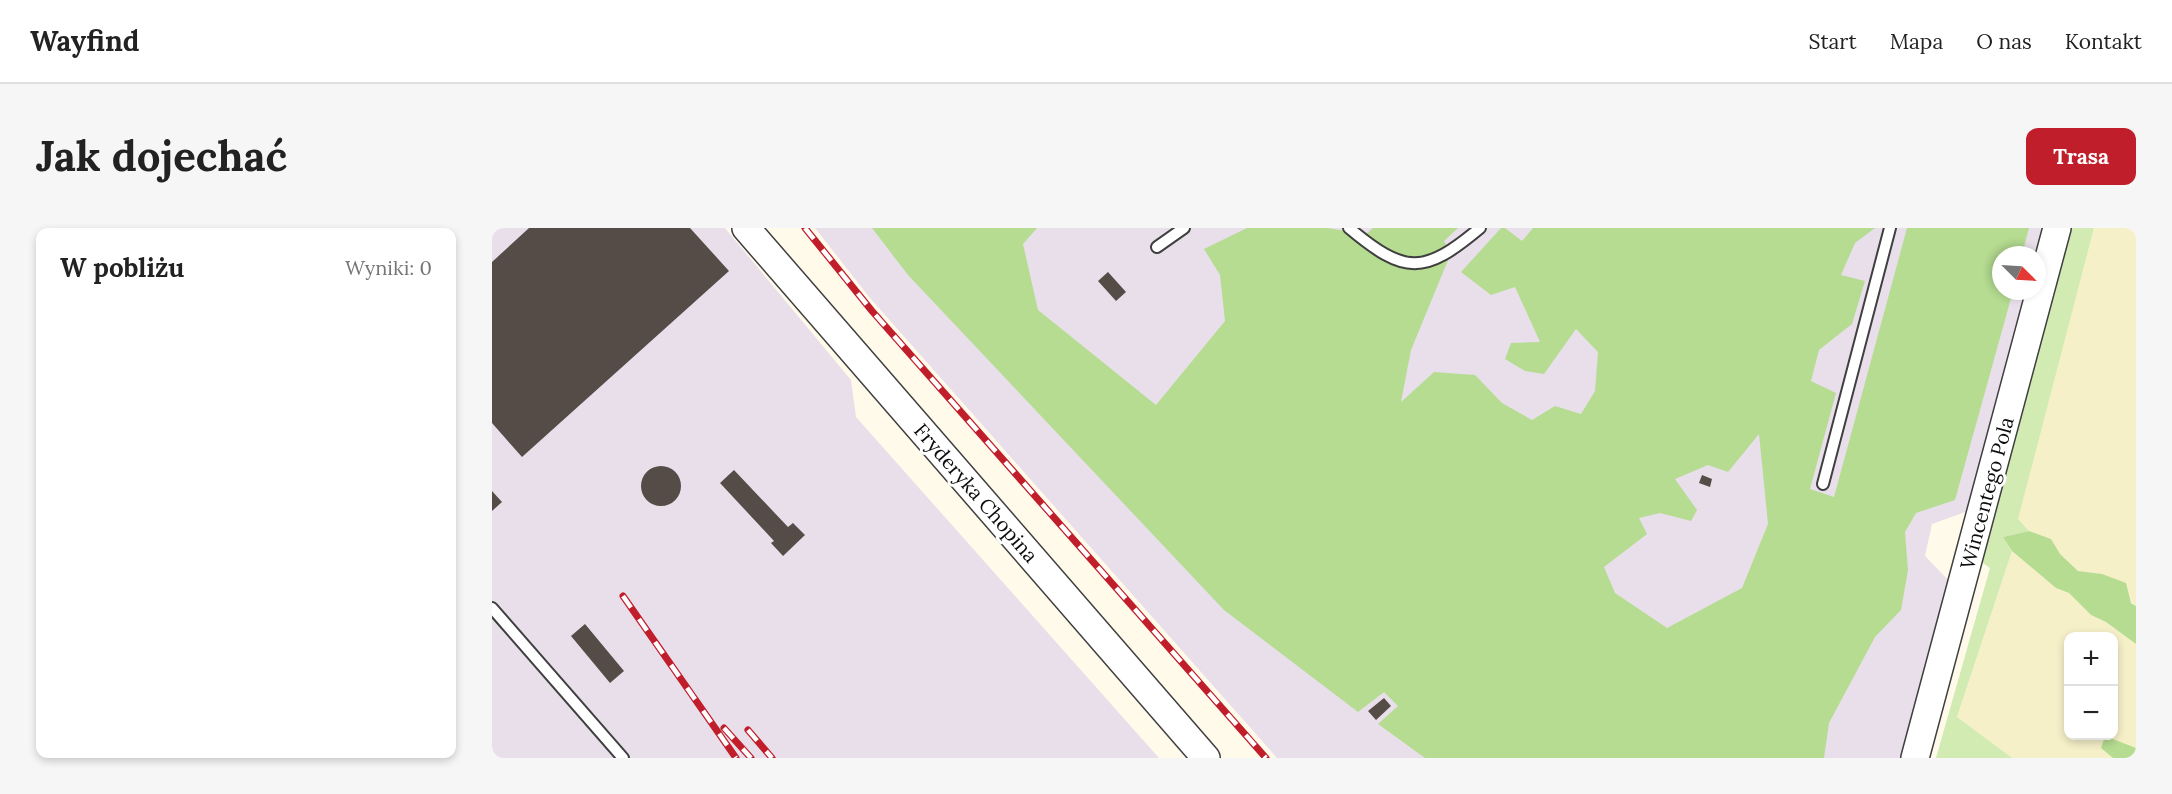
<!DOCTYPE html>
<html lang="pl">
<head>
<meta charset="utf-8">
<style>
  :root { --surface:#fff; --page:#f6f6f6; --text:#222; --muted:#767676; --line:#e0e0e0; --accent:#c11e2b }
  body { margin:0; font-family:Lora,serif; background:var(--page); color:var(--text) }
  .controls { position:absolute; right:18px; bottom:18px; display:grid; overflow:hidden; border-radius:12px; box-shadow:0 3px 9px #0003 }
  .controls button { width:54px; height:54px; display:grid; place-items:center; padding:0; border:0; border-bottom:2px solid var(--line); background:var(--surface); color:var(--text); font:30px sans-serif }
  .compass { position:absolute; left:1500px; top:18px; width:54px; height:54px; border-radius:50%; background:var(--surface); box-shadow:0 3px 9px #0003; rotate:114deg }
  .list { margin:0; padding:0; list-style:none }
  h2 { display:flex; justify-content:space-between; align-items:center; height:78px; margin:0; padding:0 24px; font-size:26px }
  h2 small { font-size:20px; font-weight:400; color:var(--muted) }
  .map { position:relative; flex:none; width:1644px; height:530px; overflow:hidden; border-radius:12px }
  header { display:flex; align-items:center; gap:36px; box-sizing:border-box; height:84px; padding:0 30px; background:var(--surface); border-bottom:2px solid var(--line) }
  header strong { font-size:28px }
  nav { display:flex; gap:33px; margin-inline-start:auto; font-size:21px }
  .intro { display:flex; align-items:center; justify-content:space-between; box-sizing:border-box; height:144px; padding:0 36px }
  h1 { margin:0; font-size:42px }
  .button { padding:15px 27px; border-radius:12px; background:var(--accent); color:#fff; font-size:21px; font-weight:700 }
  main { display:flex; gap:36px; padding:0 36px }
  aside { flex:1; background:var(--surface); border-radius:12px; box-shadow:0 3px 9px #0003 }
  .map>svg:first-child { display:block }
</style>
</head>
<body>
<header>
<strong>Wayfind</strong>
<nav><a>Start</a><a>Mapa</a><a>O nas</a><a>Kontakt</a></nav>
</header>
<div class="intro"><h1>Jak dojechać</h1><a class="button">Trasa</a></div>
<main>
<aside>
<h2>W pobliżu<small>Wyniki: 0</small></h2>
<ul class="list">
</ul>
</aside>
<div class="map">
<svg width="1644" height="530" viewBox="0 0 1644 530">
  <rect width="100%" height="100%" fill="#fffaea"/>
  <path fill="#e9dfeb" d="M0,0H233L359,152L364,189L667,530H0Z
    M323,0H1550L1543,27H1509V63H1534L1476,283L1440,296L1433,328L1460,356L1410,530H785L378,70Z"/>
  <path fill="#f6f0c9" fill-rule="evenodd" d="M1602,0H1644V378L1610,346L1586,343L1567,326L1559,311L1537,303L1525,291Z
    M1520,323L1564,360L1577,365L1599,387L1614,394L1644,416V520L1623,513L1616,525L1621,530H1519L1465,489ZM1576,409H1622V508H1576Z"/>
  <path fill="#d1ebb3" d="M1576,0H1602L1526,291L1537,303L1511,309L1520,323L1465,489L1520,530H1444L1498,340L1487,332Z"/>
  <path fill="#b5dc91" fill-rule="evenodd" d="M380,0H545L531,16L546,82L664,177L733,93L728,47L712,21L755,0H835L874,6L881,0H966L952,13L959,25L919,122L909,174L942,144L983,147L1010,175L1040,192L1063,178L1089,186L1103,163L1106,124L1084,101L1052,146L1033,143L1013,131L1019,115L1048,114L1023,59L999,67L969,44L1009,0H1013L1030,13L1041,0H1383L1363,15L1349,47L1373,53L1360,96L1327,122L1319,153L1344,165L1318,261L1342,269L1415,0H1537L1530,27H1509V63H1521L1463,272L1424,285L1413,304L1416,342L1409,382L1383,409L1337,495L1332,530H933L886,496L906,478L892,464L866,484L732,382L416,47ZM1267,206L1276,296L1250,360L1175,400L1123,365L1112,339L1155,306L1147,290L1168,285L1199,293L1205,282L1183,251L1216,237L1236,244Z
    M1537,303L1559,311L1568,326L1586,343L1610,346L1634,355L1639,375L1644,378V416L1614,394L1599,387L1577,365L1564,360L1520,323L1511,309Z
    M1613,508L1644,520V530H1621L1609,520Z"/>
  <path fill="#554c47" d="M37,0H198L237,43L30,229L0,195V34Z
    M616,44L634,64L624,73L606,53Z
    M149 258a20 20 0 1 1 40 0a20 20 0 1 1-40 0Z
    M242,242L296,299L301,295L313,307L291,328L279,315L282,313L228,255Z
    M1210,247L1220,251L1218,259L1207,255Z
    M0,263L10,274L0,283Z
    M93,396L132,443L118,455L79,408Z
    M892,470L899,478L884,492L876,483Z"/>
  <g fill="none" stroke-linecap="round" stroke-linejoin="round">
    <g stroke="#3f3f3f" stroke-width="14">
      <path id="service" d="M857,0C913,47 932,47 988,0
        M665,19L692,0
        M1331,256L1398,0
        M0,380L131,530"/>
    </g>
    <g stroke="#3f3f3f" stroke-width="30">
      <path id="tertiary" d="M254,0L714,530
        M1423,530L1565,0"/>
    </g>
    <use href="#service" stroke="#fff" stroke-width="10"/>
    <use href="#tertiary" stroke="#fff" stroke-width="27"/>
    <g stroke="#c11e2b" stroke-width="7">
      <path id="rail" d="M313,0L380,83L774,530
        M131,368L244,530
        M232,500L259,530
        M256,502L280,530"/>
    </g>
    <use href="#rail" stroke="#fff" stroke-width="4.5" stroke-dasharray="14" stroke-linecap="butt"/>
  </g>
  <g text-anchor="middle" stroke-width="6" stroke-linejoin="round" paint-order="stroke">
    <g font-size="20" fill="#0c0c0c" stroke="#fff">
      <text transform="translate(484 265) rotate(49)" y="7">Fryderyka Chopina</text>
      <text transform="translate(1495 265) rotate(-75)" y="7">Wincentego Pola</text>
    </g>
  </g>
</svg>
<div class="controls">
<button>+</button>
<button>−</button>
</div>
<svg class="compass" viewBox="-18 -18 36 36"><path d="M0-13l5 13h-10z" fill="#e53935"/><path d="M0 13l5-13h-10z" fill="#767676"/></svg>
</div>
</main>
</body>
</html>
